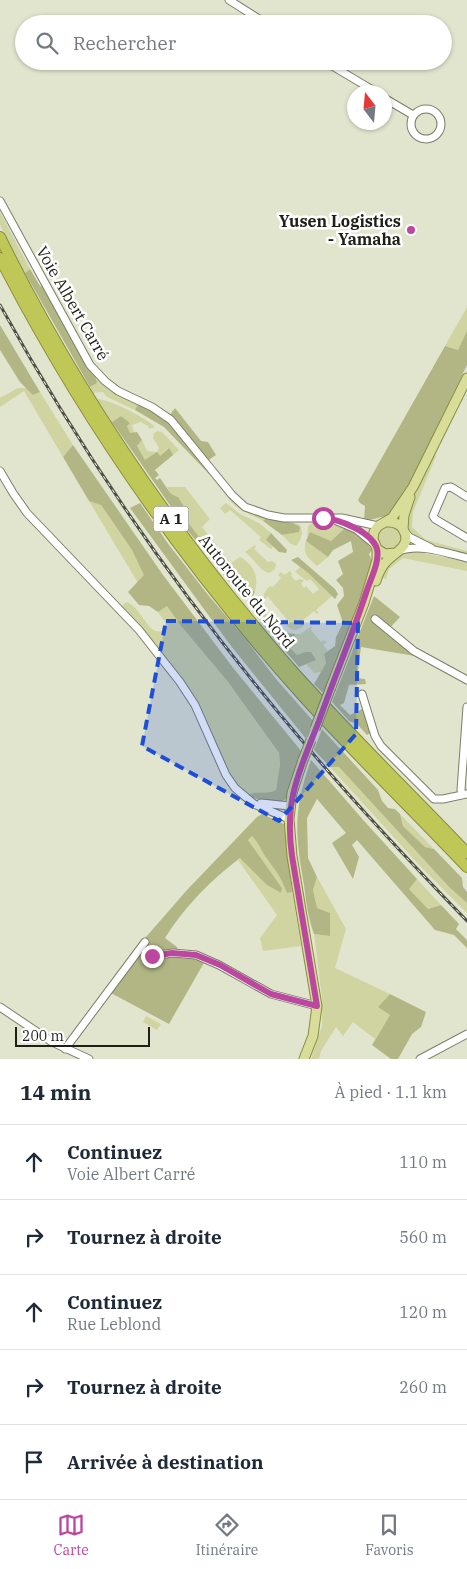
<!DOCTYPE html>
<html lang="fr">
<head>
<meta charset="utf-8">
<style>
  :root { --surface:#fff; --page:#f2f2f3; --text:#1f2937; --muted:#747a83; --line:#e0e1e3; --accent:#bb479f }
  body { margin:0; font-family:"IBM Plex Serif",serif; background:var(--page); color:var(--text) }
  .compass { position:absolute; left:347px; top:85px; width:45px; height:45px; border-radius:50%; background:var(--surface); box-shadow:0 1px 4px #0004; rotate:344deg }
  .scale { position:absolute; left:15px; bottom:12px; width:135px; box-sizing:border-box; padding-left:5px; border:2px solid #1e1f16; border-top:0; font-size:14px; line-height:18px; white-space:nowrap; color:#1e1f16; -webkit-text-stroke:4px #fff; paint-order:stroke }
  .stop { position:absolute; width:15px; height:15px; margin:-11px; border:4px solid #bb479f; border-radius:50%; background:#fff }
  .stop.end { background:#bb479f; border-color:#fff; box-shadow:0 1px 5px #0008 }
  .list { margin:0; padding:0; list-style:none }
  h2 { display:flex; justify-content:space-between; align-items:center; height:65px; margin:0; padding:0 20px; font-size:21px }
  h2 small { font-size:16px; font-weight:400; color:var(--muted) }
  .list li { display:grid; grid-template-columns:32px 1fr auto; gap:15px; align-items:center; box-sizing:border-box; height:75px; padding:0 20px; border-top:1px solid var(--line) }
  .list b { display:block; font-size:19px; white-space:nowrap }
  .list p { margin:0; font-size:16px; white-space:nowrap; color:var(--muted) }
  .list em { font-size:16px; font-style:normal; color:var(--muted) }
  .icon { flex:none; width:28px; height:28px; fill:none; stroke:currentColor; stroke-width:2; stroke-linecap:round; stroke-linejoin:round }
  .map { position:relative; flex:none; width:467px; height:1059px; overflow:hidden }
  .search { position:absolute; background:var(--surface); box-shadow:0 1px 4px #0004; left:15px; right:15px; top:15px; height:55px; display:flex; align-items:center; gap:12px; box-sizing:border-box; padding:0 18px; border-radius:28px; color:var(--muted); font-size:19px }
  .sheet { height:440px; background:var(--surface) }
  nav { display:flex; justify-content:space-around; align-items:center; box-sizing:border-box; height:70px; border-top:1px solid var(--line); background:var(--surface); font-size:14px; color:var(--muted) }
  nav a { display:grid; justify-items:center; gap:2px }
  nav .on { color:var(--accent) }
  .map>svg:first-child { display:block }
</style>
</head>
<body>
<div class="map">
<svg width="467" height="1059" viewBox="0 0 467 1059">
  <rect width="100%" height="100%" fill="#e2e5ce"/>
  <path fill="#cfd4a1" d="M0,212L30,269L25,273L0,225Z
    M467,307V331L458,350L445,346Z
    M95,375C109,387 121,397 138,404L135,410L107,397L103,392L93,393L90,387L97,383Z
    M18,388H28L33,395L40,392L73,445L63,457L24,391L0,407V398Z
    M97,399C108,398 148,419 155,427L149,429L148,426L141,422L132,425L134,433H130L127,426L129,423L121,416L112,422Z
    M157,431L162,432L179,450L173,455L168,448L160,456L145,460L137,446L142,440L147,451L157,452L159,448L153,438L154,433Z
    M434,454L436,456L413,512L412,527L426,540L467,551V555C450,551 435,547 419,539C416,538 411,536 409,534C396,521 427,468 434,454Z
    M211,473L230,496L266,518L263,521L241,510L233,504L209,474Z
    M167,487H185L210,519L202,527L231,563L240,557C254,565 259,576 255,592L246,584L243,585L238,581L239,578C231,565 218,545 203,542L187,521L178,497L171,494Z
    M89,501L100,504L132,550L145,575L138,583Z
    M226,503L240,514L259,523L271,533L266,540L273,547L271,549L259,540L261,537L230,510L225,514L220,508Z
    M315,521L335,524L345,528L331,541L310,532L307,538L308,526Z
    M293,523L299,524C304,531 302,540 296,546L291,544L282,535L298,532L299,527Z
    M376 537a13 13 0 1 1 26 0a13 13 0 1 1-26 0Z
    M306,541L328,557L317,566C308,558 302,554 306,541Z
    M255,545L256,547L254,549L268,562L272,561L276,564C276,569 273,571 269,573C259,571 254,558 245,552Z
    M409,550L467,562V571L403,558L389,569L386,579L383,578L387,565L393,559Z
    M300,567L307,572L332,596L316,610L319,613L317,614L314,611L301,622L304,626L296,630H293L286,626L290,623L268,597L264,599C263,593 266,590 270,586L273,587L281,578L278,575L281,572L284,575L290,571L292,574L291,576L296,581L299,579L304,580L301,584L304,588L306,586L313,594L319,589L310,579L307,581L295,572Z
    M126,602C143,606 150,646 168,626L158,612L167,605L181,626L228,682L279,753L280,764L276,790C266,795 257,790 248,795C221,773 217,737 201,709C179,671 150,638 121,607Z
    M257,602V607L260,606L281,631L283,630L287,633L282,636L278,635L273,637L253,613L252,606Z
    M312,626L311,630L321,642L324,640L327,642L323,645L328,651L324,654L326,663L321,672L314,673L306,664L316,660L305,652L297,655L288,646L293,643L295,634H300Z
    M330,767H339L449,887L467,903V913L420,866Z
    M400,814L434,849L425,847L403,826Z
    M252,836C258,842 260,847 264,853C272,867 282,878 287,893L292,892L301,946L263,951L260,938L277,915L238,860L241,858L267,885L281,893L282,888L248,840Z
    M317,877L346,929L335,968L390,994L378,1007L390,1015L375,1039L353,1022L343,1036L336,1027L321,1051L319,1059H311L322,1026V998L314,934L330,936V913L317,908L313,890Z
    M417,879L441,905L428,909L408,888Z
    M146,1016L161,1024L157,1030L143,1022Z"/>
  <path fill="#b1b684" d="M30,269L40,286L44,287L95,375L97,383L90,387L25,273Z
    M0,325L40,392L33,395L20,382L0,350Z
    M467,331V365L411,481L390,516C381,516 373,520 364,521L365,506L360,503L358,500L445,346L458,350Z
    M138,404L153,411L166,420L175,408L201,441L208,442L216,455L204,463L211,473L209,474L164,427L135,410Z
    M121,416L130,423L127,426L130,433L137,432L142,440L137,446L145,460L157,452L160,456L169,448L173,455L155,470L159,475L155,478L157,480L160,478L171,494L178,497L188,513L187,521L203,542C218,545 231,565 239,578L238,582L243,585L246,584L255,592L252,597L246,598L241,596L188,531L112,422Z
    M73,445L163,575L234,669L302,752L288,797C279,807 258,801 248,795C257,790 266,795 276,790L280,764L279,753L228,682L181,626L167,606L158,612L149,606L139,605L128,592L144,575L132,550L101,505L89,501L63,457Z
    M140,503L169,545L209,596L244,637L276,679L314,722L307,740L231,646L130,508Z
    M266,518L293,523L300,527L299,532L282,535L263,521Z
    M345,528C358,533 364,538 372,550L369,554L372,561L360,602L325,695L314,684L326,663L324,654L335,646L336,637L343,623L337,605L344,596L343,588L336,580L343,574L338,561L353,552L351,541L333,550L328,557L306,541L310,532L331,541Z
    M271,533L287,550L286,553L279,552L266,540Z
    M298,557L335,589L338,594L335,599L307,572L291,560Z
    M374,596L400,617L386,632L414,654L415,656L361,647L357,678L365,679L366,684L349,685L344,703L340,705L350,715L364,708L372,732L367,735L357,724L349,721L332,702Z
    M287,633L295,634L293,643L289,647L297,655L305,652H311L316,660L299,667L273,637L278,635L282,636Z
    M322,729L378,790L382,801L388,808L395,809L400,814L403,826L425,847L434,849L462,878L463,887L467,892V903L449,887L339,767H330L314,750Z
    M311,760L365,822L417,879L409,889L428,909L441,905L459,924L456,929L467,940V948L454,935L435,930L357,840L352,845L359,857L353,879L332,843L346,833L317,799L307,818L308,858L317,877L313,890L317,908L330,913V936L314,934C308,918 306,901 304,885C295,834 293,810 311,760Z
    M262,814L284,824L292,892L287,893C282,879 274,868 265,856C261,849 258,842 252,836L248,840L282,888L281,893L267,885L240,858C211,880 185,906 165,938L177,947L179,955L191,957L205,961L169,1024L109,992L139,945L187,890L257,817Z
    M390,994L426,1012L421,1027L412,1034L398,1059H391L372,1045L390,1015L378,1007Z"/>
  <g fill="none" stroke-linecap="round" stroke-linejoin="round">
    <g stroke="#7b7e69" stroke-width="9">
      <path id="minor" d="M229,0L267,24
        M324,61L376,92
        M384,98L413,115
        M411 124a15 15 0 1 1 30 0a15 15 0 1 1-30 0Z
        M0,201L90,365L105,381L118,391L152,407L171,420L232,495L245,507L268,515L284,518H342L378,526
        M0,471L13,493L27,513L139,630L180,682L195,705L226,775L235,788L254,804L289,819
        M467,497L451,487L445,488L433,516L435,519L467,538
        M337,521L356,529L373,543
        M405,532L409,537L431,548
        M399,551C420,543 446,553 467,558
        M375,619L414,651L467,680
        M362,694L375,736L381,746L434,799H443L467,794
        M462,795L461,790L467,707
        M261,803L290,806
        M151,956L173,953L196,955L219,965L271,994L317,1006
        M0,1007L52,1042L89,1059
        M65,1049L145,942
        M420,1059L467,1034"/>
    </g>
    <g stroke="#878c40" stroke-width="11">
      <path id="major" d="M403,529L404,515L410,497
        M395,553L385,554L377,549L373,539L374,532L378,526L392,518L413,487L467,378
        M376,581C378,574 381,568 385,563C393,553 412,547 404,531C401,524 395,522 388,522
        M331,687L364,603L377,560V549
        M303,760L292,793L289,819L292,856L317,1006L313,1036L304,1059"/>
    </g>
    <g stroke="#878c40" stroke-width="12">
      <path id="highway" d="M0,237C76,392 176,537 289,667C346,731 408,791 467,853
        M0,258C81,416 183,562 301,694C354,753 412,809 467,867"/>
    </g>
    <use href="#minor" stroke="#fff" stroke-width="7"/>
    <use href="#major" stroke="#d9dd9a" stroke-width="9"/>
    <use href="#highway" stroke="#bfc756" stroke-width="10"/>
    <g stroke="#4e4f43" stroke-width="3">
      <path id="rail" d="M0,305C86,461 189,608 304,743C356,805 411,863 467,921"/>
    </g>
    <use href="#rail" stroke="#fff" stroke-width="1" stroke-dasharray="4" stroke-linecap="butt"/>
    <g stroke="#878c40" stroke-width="11" stroke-linecap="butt">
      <path id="major-bridge" d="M315,729L331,687
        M303,760L311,740"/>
    </g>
    <use href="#major-bridge" stroke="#d9dd9a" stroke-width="9"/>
  </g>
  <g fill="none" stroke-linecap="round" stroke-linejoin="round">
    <path stroke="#bb479f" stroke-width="6" d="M152,956L172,953L196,955L220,965L271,994L317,1006L292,856C284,799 299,772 319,721C334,678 352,636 366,593C370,580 380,562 377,549C372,532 339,519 323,518"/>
  </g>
  <path fill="#1d4ed8" fill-opacity="0.2" stroke="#1d4ed8" stroke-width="4" stroke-dasharray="10 6" stroke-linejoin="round" d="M166,621L358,623L356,734L279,821L142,746Z"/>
  <circle fill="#bb479f" stroke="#fff" stroke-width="2" cx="411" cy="230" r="5"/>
  <g text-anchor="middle" stroke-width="5" stroke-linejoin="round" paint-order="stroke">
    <rect fill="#fff" stroke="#62625c" stroke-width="1" x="153.5" y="506.5" width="35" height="25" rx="4"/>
    <g font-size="15" font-weight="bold" fill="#1e1f16">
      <text x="171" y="524">A 1</text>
    </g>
    <g font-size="16" font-weight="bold" fill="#1e1f16" stroke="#fff" text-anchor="end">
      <text x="401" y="227">Yusen Logistics<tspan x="401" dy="18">- Yamaha</tspan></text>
    </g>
    <g font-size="16" fill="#1e1f16" stroke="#fff">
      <text transform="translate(73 303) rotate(60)" y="6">Voie Albert Carré</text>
      <text transform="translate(247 591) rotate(51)" y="6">Autoroute du Nord</text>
    </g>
  </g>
</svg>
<svg class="compass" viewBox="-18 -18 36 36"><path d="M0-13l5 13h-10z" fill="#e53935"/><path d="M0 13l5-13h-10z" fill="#747a83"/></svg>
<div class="scale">200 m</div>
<div class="stop" style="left:323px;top:518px"></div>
<div class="stop end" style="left:152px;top:956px"></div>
<div class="search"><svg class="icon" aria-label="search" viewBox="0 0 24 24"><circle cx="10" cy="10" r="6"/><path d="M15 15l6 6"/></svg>Rechercher</div>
</div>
<section class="sheet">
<h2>14 min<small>À pied · 1.1 km</small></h2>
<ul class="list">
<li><svg class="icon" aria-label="ahead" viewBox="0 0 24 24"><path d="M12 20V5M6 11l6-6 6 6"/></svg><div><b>Continuez</b><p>Voie Albert Carré</p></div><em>110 m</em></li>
<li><svg class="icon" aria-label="right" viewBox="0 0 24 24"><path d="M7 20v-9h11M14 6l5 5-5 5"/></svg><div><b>Tournez à droite</b></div><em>560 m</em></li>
<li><svg class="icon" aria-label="ahead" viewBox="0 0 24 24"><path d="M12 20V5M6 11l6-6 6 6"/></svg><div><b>Continuez</b><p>Rue Leblond</p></div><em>120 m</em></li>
<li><svg class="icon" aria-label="right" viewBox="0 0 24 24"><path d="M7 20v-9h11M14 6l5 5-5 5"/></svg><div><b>Tournez à droite</b></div><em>260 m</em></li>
<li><svg class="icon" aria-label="arrive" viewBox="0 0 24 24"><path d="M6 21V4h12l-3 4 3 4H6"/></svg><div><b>Arrivée à destination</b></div></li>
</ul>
</section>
<nav>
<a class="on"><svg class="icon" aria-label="map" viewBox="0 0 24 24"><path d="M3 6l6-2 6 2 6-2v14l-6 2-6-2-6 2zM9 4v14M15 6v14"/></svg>Carte</a>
<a><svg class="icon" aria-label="directions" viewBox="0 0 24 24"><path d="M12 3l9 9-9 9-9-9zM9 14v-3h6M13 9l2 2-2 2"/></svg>Itinéraire</a>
<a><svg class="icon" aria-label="saved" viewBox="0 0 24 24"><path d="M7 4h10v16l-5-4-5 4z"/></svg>Favoris</a>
</nav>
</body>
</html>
